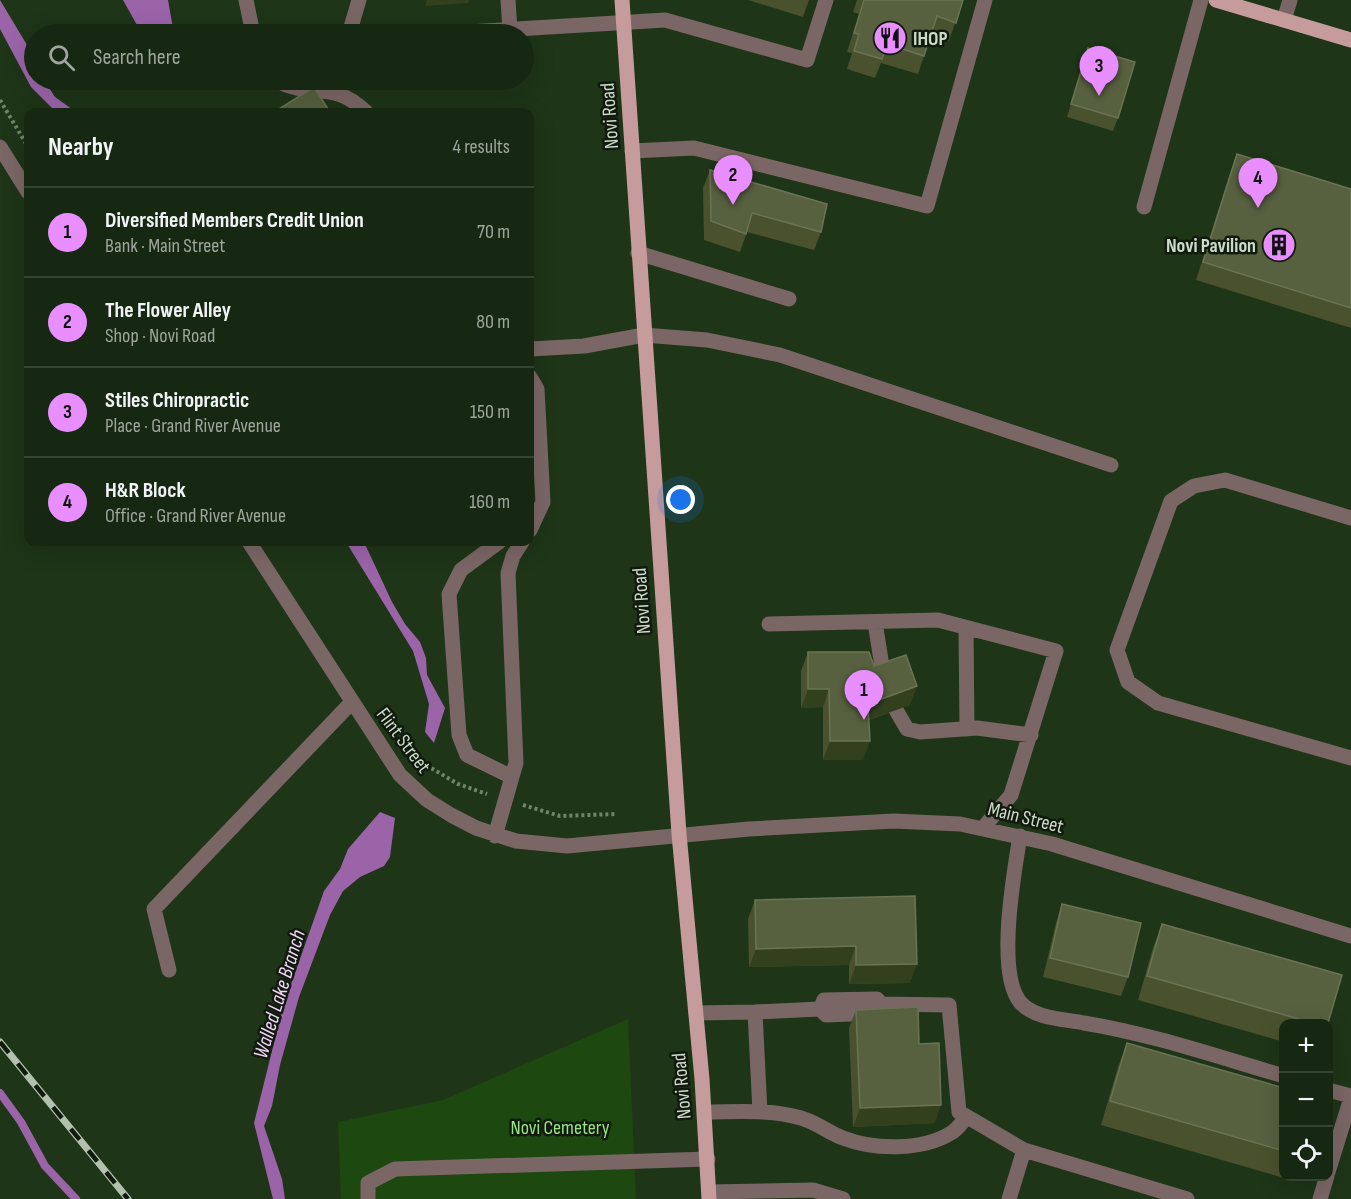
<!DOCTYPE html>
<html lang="en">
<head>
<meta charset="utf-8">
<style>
  :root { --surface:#162812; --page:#233420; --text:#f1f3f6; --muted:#9ea69f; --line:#354432; --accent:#e88eff }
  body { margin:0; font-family:"Sofia Sans Condensed",sans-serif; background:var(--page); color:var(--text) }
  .controls { position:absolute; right:18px; bottom:18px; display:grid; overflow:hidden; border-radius:12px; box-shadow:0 6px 24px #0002 }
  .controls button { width:54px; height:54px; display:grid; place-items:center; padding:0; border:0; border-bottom:2px solid var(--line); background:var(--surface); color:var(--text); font:30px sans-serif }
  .you { position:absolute; left:681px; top:500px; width:21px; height:21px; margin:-15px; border:4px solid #fff; border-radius:50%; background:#1a73e8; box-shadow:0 0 0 9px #1a73e833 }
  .badge { display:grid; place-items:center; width:39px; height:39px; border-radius:50%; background:var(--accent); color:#111; font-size:20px; font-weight:700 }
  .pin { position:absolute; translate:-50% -50px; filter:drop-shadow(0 2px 3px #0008) }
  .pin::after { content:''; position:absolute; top:32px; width:21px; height:18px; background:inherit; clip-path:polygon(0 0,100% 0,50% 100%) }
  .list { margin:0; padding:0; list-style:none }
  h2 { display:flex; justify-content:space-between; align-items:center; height:78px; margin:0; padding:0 24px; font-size:26px }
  h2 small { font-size:20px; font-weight:400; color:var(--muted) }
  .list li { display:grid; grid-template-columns:39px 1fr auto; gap:18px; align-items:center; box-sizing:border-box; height:90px; padding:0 24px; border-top:2px solid var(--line) }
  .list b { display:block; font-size:22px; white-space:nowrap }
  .list p { margin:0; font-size:20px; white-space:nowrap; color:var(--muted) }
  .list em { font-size:20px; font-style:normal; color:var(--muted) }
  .icon { flex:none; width:33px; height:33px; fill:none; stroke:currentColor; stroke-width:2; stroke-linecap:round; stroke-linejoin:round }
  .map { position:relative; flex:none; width:1351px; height:1199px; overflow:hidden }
  .search { position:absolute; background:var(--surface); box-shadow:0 6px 24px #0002; left:24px; top:24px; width:510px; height:66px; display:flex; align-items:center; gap:15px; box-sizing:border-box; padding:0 21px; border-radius:33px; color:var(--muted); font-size:22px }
  .panel { position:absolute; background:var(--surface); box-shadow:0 6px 24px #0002; left:24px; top:108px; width:510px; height:438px; border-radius:12px }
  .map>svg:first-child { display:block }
</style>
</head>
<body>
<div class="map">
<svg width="1351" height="1199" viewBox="0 0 1351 1199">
  <rect width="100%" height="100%" fill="#1e3518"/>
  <path fill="#1d4810" d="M628,1019L636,1199H341L338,1122L443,1100Z"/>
  <path fill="#9b64a9" d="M0,0L33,55L34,80H44L55,97L76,112H56L31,87L0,29Z
    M123,0H168L174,34H142Z
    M346,542H364L392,602L405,624L420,642L426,658L427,675L445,708L434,743L425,732L429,704L413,651Z
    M380,812L395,818L390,857L384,866L360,877L343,891L330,915L299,997L280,1065L272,1106L264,1126L282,1179L285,1199H273L254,1123L283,1007L324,891L340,869L348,849Z"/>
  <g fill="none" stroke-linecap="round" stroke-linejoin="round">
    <path stroke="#9b64a9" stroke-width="8" d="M0,1093L21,1122L45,1166L76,1199"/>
    <path stroke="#70846c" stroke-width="4" stroke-dasharray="3 3" stroke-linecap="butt" d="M0,100L28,147
      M416,759L458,784L487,794
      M523,805L560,816L616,814"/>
    <path stroke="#7a6665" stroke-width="15" d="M246,0L253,34
      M508,0L510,30
      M1284,20L1290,0
      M349,34L359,0
      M434,34L665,20L807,60L826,0
      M276,80C310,100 331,78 366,112
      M0,147L28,192
      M632,151L694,148L927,206L985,0
      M1144,207L1201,0
      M638,253L789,299
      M530,349L584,346L644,335L707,340L780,355L1111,465
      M530,377L537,389L543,502L530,530
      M1351,518L1225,480L1194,486L1171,501L1117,650L1128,682L1158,703L1351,758
      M249,542L400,775L427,800L451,815L476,828L516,841L567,846L749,829L894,821L960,824L1052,844L1351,936
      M499,542L461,570L449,594L459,735L467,755L512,777
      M875,622L884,679
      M769,624L938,620L1056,651L1011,795L983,828
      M966,628L967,729
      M896,710L907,729L920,732L977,728L1031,735
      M495,836L516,763L508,573L513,556L522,542
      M1020,836C1014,873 996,972 1020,1002C1034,1019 1065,1019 1084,1023C1152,1034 1218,1057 1284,1076
      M169,970L154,909L351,703
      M820,1009L824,1000L877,999L881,1004L949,1005L959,1112L1024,1150
      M755,1012L820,1009L826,1015L875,1013
      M696,1013L755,1012L760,1112
      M1328,1090L1351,1096
      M705,1112C737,1112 770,1109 801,1118C816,1122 829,1133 843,1138C874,1150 922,1151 951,1133C957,1130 962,1122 967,1117
      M1328,1172L1351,1098
      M709,1192L813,1190L843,1199
      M368,1199V1183L395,1169L708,1159
      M1009,1199L1024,1150L1187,1199
      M1320,1199L1327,1176"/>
    <path stroke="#c59c9b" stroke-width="15" d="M622,0L679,834L702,1079L709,1199
      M1216,0L1351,40"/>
    <g stroke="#b1c1ad" stroke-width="7">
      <path id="rail" d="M0,1042L128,1199"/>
    </g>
    <use href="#rail" stroke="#101a0d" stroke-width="4.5" stroke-dasharray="14" stroke-linecap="butt"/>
  </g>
  <path fill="#49512e" d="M748,0H809L803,17Z
    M857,0H963L949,41L931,35L918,74L881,63L875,78L847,69L852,53L847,52L859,14L853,12Z
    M1088,48L1118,118L1113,131L1067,117Z
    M1237,154L1351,189V328L1196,280L1230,173Z
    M710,170L821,232L814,250L747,232L740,252L704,240L703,188Z
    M808,652L874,666L910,705L869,720L863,760H823V707L801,708V671Z
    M915,896L910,983L849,984V965L749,967L748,919L755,900Z
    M1062,904L1128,977L1121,996L1043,977L1056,923Z
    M1162,924L1328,1023H1284V1042L1138,1000L1153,948Z
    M856,1010L919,1044L935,1123L853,1127L849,1028Z
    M1127,1043L1284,1088V1178L1101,1125L1118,1067Z"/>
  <path fill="#32401e" d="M427,0H469L468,3L425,6Z
    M534,466L530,479V480V469Z
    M917,686L910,705L861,722L868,704Z
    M808,689H829L823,707L801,708Z
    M830,741H870L863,760H823Z
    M856,946L849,965L749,967L756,949Z
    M917,964L910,983L849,984L856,965Z
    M941,1105L935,1123L853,1127L860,1108Z"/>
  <path fill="#57603f" stroke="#6a7454" stroke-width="1.5" d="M864,0H963L956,23L937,16L924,56L887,44L882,59L854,51L859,34L854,33Z
    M1088,48L1135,62L1118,118L1071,104Z
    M314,87L330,112H274Z
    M1237,154L1351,189V308L1203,262Z
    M710,170L827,204L821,232L752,213L746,234L711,221Z
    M530,458L534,466L530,469Z
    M808,652H869L874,666L906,655L917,686L868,704L870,741H830L829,689H808Z
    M915,896L917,964L856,965V946L756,949L755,900Z
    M1062,904L1141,923L1128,977L1050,958Z
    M1162,924L1342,975L1328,1023H1313L1147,976Z
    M918,1007L919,1044L939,1043L941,1105L860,1108L856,1010Z
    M1127,1043L1284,1088V1151L1110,1101Z"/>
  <defs>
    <g id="restaurant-disc" transform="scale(1.725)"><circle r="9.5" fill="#e88eff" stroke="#101a0d"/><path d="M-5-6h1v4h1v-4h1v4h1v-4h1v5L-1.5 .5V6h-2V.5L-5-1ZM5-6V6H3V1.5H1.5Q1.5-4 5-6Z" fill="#111"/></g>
    <g id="building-disc" transform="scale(1.725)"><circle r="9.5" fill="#e88eff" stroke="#101a0d"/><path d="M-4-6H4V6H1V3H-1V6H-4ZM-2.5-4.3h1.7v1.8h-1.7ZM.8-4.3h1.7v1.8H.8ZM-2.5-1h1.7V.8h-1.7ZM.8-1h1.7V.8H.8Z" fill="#111"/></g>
  </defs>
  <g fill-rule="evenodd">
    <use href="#restaurant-disc" x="890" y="38"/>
    <use href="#building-disc" x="1279" y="245"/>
  </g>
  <g text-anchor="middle" stroke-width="5" stroke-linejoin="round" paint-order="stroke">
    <g font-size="20" font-weight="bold" fill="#cddcca" stroke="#101a0d" text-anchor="start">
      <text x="913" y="45">IHOP</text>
      <text x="1256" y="252" text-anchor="end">Novi Pavilion</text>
    </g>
    <g font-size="20" fill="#cddcca" stroke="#101a0d">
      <text transform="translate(609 116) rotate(-94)" y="7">Novi Road</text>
      <text transform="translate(641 601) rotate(-94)" y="7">Novi Road</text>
      <text transform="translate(404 740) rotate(53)" y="7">Flint Street</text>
      <text transform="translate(1026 817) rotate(14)" y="7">Main Street</text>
      <text transform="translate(681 1086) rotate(-95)" y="7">Novi Road</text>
    </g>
    <g font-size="20" fill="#98e485" stroke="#101a0d">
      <text x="560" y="1134">Novi Cemetery</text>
    </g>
    <g font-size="21" font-style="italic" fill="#f3d5fb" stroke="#101a0d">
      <text transform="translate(279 994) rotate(-73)" y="7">Walled Lake Branch</text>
    </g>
  </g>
</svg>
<div class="controls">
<button>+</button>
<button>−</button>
<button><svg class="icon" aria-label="locate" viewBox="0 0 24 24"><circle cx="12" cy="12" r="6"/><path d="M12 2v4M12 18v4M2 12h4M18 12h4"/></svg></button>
</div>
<div class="you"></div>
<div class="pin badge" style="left:864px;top:720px">1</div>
<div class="pin badge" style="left:733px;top:205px">2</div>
<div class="pin badge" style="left:1099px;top:96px">3</div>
<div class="pin badge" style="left:1258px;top:208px">4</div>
<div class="search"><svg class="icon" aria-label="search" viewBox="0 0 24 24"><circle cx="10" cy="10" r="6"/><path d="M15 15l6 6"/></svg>Search here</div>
<section class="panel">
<h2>Nearby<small>4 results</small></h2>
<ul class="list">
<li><span class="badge">1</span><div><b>Diversified Members Credit Union</b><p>Bank · Main Street</p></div><em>70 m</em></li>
<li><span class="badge">2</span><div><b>The Flower Alley</b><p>Shop · Novi Road</p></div><em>80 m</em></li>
<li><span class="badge">3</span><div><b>Stiles Chiropractic</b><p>Place · Grand River Avenue</p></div><em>150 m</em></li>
<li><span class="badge">4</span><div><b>H&amp;R Block</b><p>Office · Grand River Avenue</p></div><em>160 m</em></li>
</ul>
</section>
</div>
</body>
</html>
